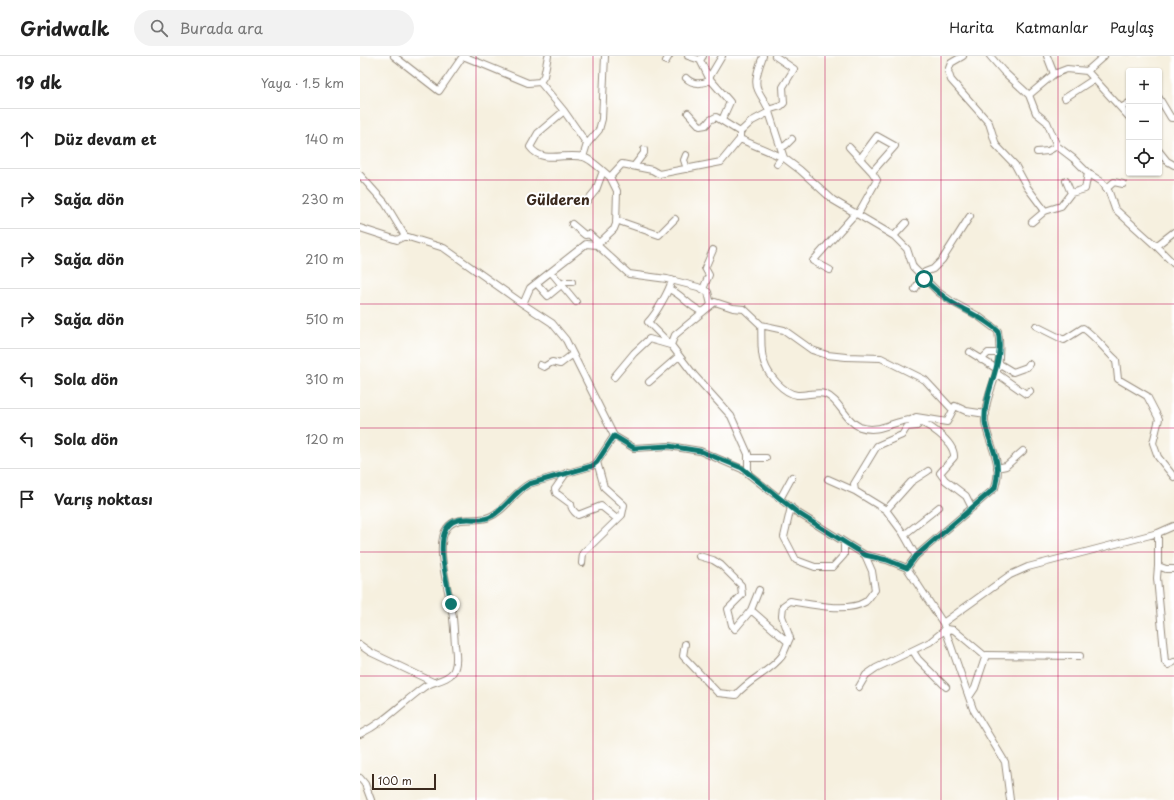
<!DOCTYPE html>
<html lang="tr">
<head>
<meta charset="utf-8">
<style>
  :root { --surface:#fff; --page:#f2f2f2; --text:#222; --muted:#767676; --line:#e0e0e0 }
  body { margin:0; font-family:"Playpen Sans",sans-serif; background:var(--page); color:var(--text) }
  .controls { position:absolute; right:12px; top:12px; display:grid; overflow:hidden; border-radius:4px; box-shadow:0 1px 3px #0004 }
  .controls button { width:36px; height:36px; display:grid; place-items:center; padding:0; border:0; border-bottom:1px solid var(--line); background:var(--surface); color:var(--text); font:20px sans-serif }
  .scale { position:absolute; left:12px; bottom:10px; width:64px; box-sizing:border-box; padding-left:4px; border:2px solid #3b2a1e; border-top:0; font-size:11px; line-height:14px; white-space:nowrap; color:#3b2a1e; -webkit-text-stroke:3px #fff; paint-order:stroke }
  .stop { position:absolute; width:12px; height:12px; margin:-9px; border:3px solid #0f766e; border-radius:50%; background:#fff }
  .stop.end { background:#0f766e; border-color:#fff; box-shadow:0 1px 4px #0008 }
  .list { margin:0; padding:0; list-style:none }
  h2 { display:flex; justify-content:space-between; align-items:center; height:52px; margin:0; padding:0 16px; font-size:17px }
  h2 small { font-size:13px; font-weight:400; color:var(--muted) }
  .list li { display:grid; grid-template-columns:26px 1fr auto; gap:12px; align-items:center; box-sizing:border-box; height:60px; padding:0 16px; border-top:1px solid var(--line) }
  .list b { display:block; font-size:15px; white-space:nowrap }
  .list em { font-size:13px; font-style:normal; color:var(--muted) }
  .icon { flex:none; width:22px; height:22px; fill:none; stroke:currentColor; stroke-width:2; stroke-linecap:round; stroke-linejoin:round }
  .map { position:relative; flex:none; width:814px; height:744px; overflow:hidden }
  header { display:flex; align-items:center; gap:24px; box-sizing:border-box; height:56px; padding:0 20px; background:var(--surface); border-bottom:1px solid var(--line) }
  header strong { font-size:19px }
  nav { display:flex; gap:22px; margin-inline-start:auto; font-size:14px }
  .search { width:280px; height:36px; background:var(--page); display:flex; align-items:center; gap:10px; box-sizing:border-box; padding:0 14px; border-radius:22px; color:var(--muted); font-size:15px }
  main { display:flex }
  aside { flex:1; background:var(--surface) }
  .map>svg:first-child { display:block }
</style>
</head>
<body>
<header>
<strong>Gridwalk</strong>
<div class="search"><svg class="icon" aria-label="search" viewBox="0 0 24 24"><circle cx="10" cy="10" r="6"/><path d="M15 15l6 6"/></svg>Burada ara</div>
<nav><a>Harita</a><a>Katmanlar</a><a>Paylaş</a></nav>
</header>
<main>
<aside>
<h2>19 dk<small>Yaya · 1.5 km</small></h2>
<ul class="list">
<li><svg class="icon" aria-label="ahead" viewBox="0 0 24 24"><path d="M12 20V5M6 11l6-6 6 6"/></svg><div><b>Düz devam et</b></div><em>140 m</em></li>
<li><svg class="icon" aria-label="right" viewBox="0 0 24 24"><path d="M7 20v-9h11M14 6l5 5-5 5"/></svg><div><b>Sağa dön</b></div><em>230 m</em></li>
<li><svg class="icon" aria-label="right" viewBox="0 0 24 24"><path d="M7 20v-9h11M14 6l5 5-5 5"/></svg><div><b>Sağa dön</b></div><em>210 m</em></li>
<li><svg class="icon" aria-label="right" viewBox="0 0 24 24"><path d="M7 20v-9h11M14 6l5 5-5 5"/></svg><div><b>Sağa dön</b></div><em>510 m</em></li>
<li><svg class="icon" aria-label="left" viewBox="0 0 24 24"><path d="M17 20v-9H6M10 6l-5 5 5 5"/></svg><div><b>Sola dön</b></div><em>310 m</em></li>
<li><svg class="icon" aria-label="left" viewBox="0 0 24 24"><path d="M17 20v-9H6M10 6l-5 5 5 5"/></svg><div><b>Sola dön</b></div><em>120 m</em></li>
<li><svg class="icon" aria-label="arrive" viewBox="0 0 24 24"><path d="M6 21V4h12l-3 4 3 4H6"/></svg><div><b>Varış noktası</b></div></li>
</ul>
</aside>
<div class="map">
<svg width="814" height="744" viewBox="0 0 814 744">
  <rect width="100%" height="100%" fill="#fff"/>
  <filter id="ink" filterUnits="userSpaceOnUse"><feTurbulence type="fractalNoise" baseFrequency=".025" numOctaves="2"/><feDisplacementMap in="SourceGraphic" scale="8" xChannelSelector="R" yChannelSelector="G"/><feConvolveMatrix kernelMatrix="1 2 1 2 8 2 1 2 1" color-interpolation-filters="sRGB"/></filter>
  <filter id="wash" filterUnits="userSpaceOnUse"><feTurbulence type="fractalNoise" baseFrequency=".012" numOctaves="4" result="noise"/><feDisplacementMap in="SourceGraphic" scale="16" xChannelSelector="R" yChannelSelector="G"/><feGaussianBlur stdDeviation="0.9" result="paint"/><feColorMatrix in="noise" values="0 0 0 0 0 0 0 0 0 0 0 0 0 0 0 0 0 1.4 0 .05"/><feComposite in="paint" operator="in"/></filter>
  <g filter="url(#wash)">
    <rect width="100%" height="100%" fill="#f6f0df"/>
  </g>
  <g filter="url(#ink)">
    <g fill="none" stroke-linecap="round" stroke-linejoin="round">
      <g stroke="#988d7e" stroke-width="8">
        <path id="minor" d="M34,0L79,35L103,0
          M103,0L168,27L180,26
          M188,0L184,20L180,26L204,55L227,88
          M328,0L340,4
          M343,0L340,4L349,22L370,46L362,64
          M415,0L434,13L423,31L424,47L421,50L411,53L409,56L424,102
          M603,0L591,7L588,15L591,24L629,67L636,89L655,109L667,131L685,155
          M630,0L643,15L669,39
          M687,0L694,18L707,13L727,15L769,61
          M306,5L309,0
          M727,15L744,0
          M694,18L669,39L676,57L687,66L697,90L714,103L728,117L742,126L749,136L755,153L796,190
          M326,22C333,29 343,28 351,24
          M349,22L362,0
          M705,42L734,23
          M799,42L811,62H814
          M761,52L769,47
          M204,55L178,77L170,91C183,109 206,96 223,101C230,102 244,116 250,121
          M328,57L340,70L346,69L350,64L356,61L380,76
          M380,83L424,102L440,114L473,144L534,180L547,193L553,211L578,236L594,247L618,260L638,275C640,288 640,302 637,315C632,332 624,348 625,366C627,381 635,394 637,408C639,416 637,424 635,432L556,500L547,512L527,504L505,499L438,457L382,413L340,395L309,390L274,392L254,380L206,284L192,267L163,248L170,232L226,188L237,189L254,173L256,168L257,135L250,121L262,108L292,114L299,118L361,106Z
          M380,83V76L392,65L409,56C407,47 401,41 398,34C393,25 400,8 403,0
          M421,92L426,89L432,83
          M799,95L807,105L814,109
          M677,96L688,95L697,90
          M326,99L324,104L327,113
          M223,101L227,88L239,74L242,63L245,0
          M500,103L517,80L535,90L512,116
          M417,108L422,101
          M274,110L284,97V94
          M0,119L25,147L45,180L84,192L163,248
          M706,125L711,137
          M746,133L754,126L763,128
          M227,145L236,134L243,115
          M256,164L299,179L315,163
          M672,166L685,155L701,150L711,137L725,133L728,117
          M212,168L225,179L229,178L239,187
          M0,172L37,184L45,180
          M814,176L796,190L814,208
          M534,180L546,167
          M237,189L269,218L307,223L338,231L348,236L351,249
          M470,214L453,205L494,159L498,158L517,124L512,116L489,91
          M191,216L216,246
          M177,228L188,240L205,226H212
          M309,233C323,239 329,251 343,256
          M343,233L349,219L345,212L353,194
          M555,233L565,216L573,213L582,204L610,160
          M401,269C402,280 400,296 404,306C408,319 423,337 437,339C446,340 457,335 465,338C480,344 485,365 500,371C520,378 533,364 551,364C565,364 595,386 594,401L580,417L585,424L606,440L612,452
          M676,270L704,284L723,272C736,281 744,293 756,304L758,323L787,340L799,363L793,387L798,401L814,421
          M311,289L288,266C296,258 309,235 312,224
          M610,296L637,313
          M621,304L628,297H638
          M638,307L653,316L667,311L669,308
          M180,309L184,311L192,306L200,308L213,298
          M636,317L666,338L670,335
          M254,321L274,297L289,283L310,289
          M289,326L319,300
          M551,364L556,361L587,366L595,350L606,355L626,358
          M388,402H406
          M637,412L646,410L663,395
          M207,416L195,433L196,437L211,448C211,453 214,456 218,459L241,450L257,463
          M388,417V398L371,360L334,319L311,289L315,279L355,246L373,252L384,253L401,269L424,274L452,294L467,299L486,301L521,302L565,324L592,353
          M468,423L495,435
          M420,443L432,421
          M431,451L424,481L436,504L455,511H473L484,499V486
          M526,454L551,426L568,415
          M798,477V510L806,513H814
          M544,479L579,451
          M339,500L353,504L361,509L381,529L382,539L368,553L372,569L375,573L391,554
          M556,500L543,477L526,454L495,435L494,428L517,390L542,379L547,371L557,370L560,366
          M222,507L223,497L262,459L264,449L244,431L237,406
          M798,510L797,522L805,606L808,609L814,606
          M547,512L583,567L613,653L645,706L650,744
          M399,534L391,554L428,586
          M583,567L650,519L668,511L798,477L814,470
          M325,588L323,600L358,637L376,639C389,623 410,616 422,600C425,595 427,588 430,582L422,560L423,550L430,545C450,548 487,557 505,546C509,543 512,537 515,534L512,515L505,499
          M0,589L10,596L73,626
          M553,595L558,603L586,631
          M499,631L506,619L516,612L570,586L586,573L594,574L625,600
          M609,641L615,632L626,599L720,600
          M0,678C25,666 42,647 64,631C72,625 87,625 93,616C98,608 96,597 95,589C94,578 94,566 92,555C89,535 74,489 87,472C97,458 116,467 129,461C145,455 154,436 169,428L232,410L237,406L254,380
          M0,722L5,728L11,744"/>
      </g>
      <use href="#minor" stroke="#fff" stroke-width="6"/>
    </g>
  </g>
  <g fill="none" stroke-linecap="round" stroke-linejoin="round" filter="url(#ink)">
    <path stroke="#0f766e" stroke-width="5" d="M91,548C89,529 70,475 95,465C107,460 121,467 132,460C146,452 154,436 169,428L232,410L237,406L254,380L274,392L309,390L340,395L382,412L438,457L505,499L527,504L547,512L556,500L635,432C637,424 638,416 637,408C635,393 627,381 625,366C623,334 645,310 638,275C624,262 609,257 593,247C582,240 573,232 564,223"/>
  </g>
  <path fill="none" stroke="#c2185b" stroke-width="1" stroke-opacity="0.55" d="M116,0V744M233,0V744M349,0V744M465,0V744M581,0V744M698,0V744M0,124H814M0,248H814M0,372H814M0,496H814M0,620H814"/>
  <g text-anchor="middle" stroke-width="4" stroke-linejoin="round" paint-order="stroke">
    <g font-size="14" font-weight="bold" fill="#3b2a1e" stroke="#fff">
      <text x="198" y="149">Gülderen</text>
    </g>
  </g>
</svg>
<div class="controls">
<button>+</button>
<button>−</button>
<button><svg class="icon" aria-label="locate" viewBox="0 0 24 24"><circle cx="12" cy="12" r="6"/><path d="M12 2v4M12 18v4M2 12h4M18 12h4"/></svg></button>
</div>
<div class="scale">100 m</div>
<div class="stop" style="left:564px;top:223px"></div>
<div class="stop end" style="left:91px;top:548px"></div>
</div>
</main>
</body>
</html>
